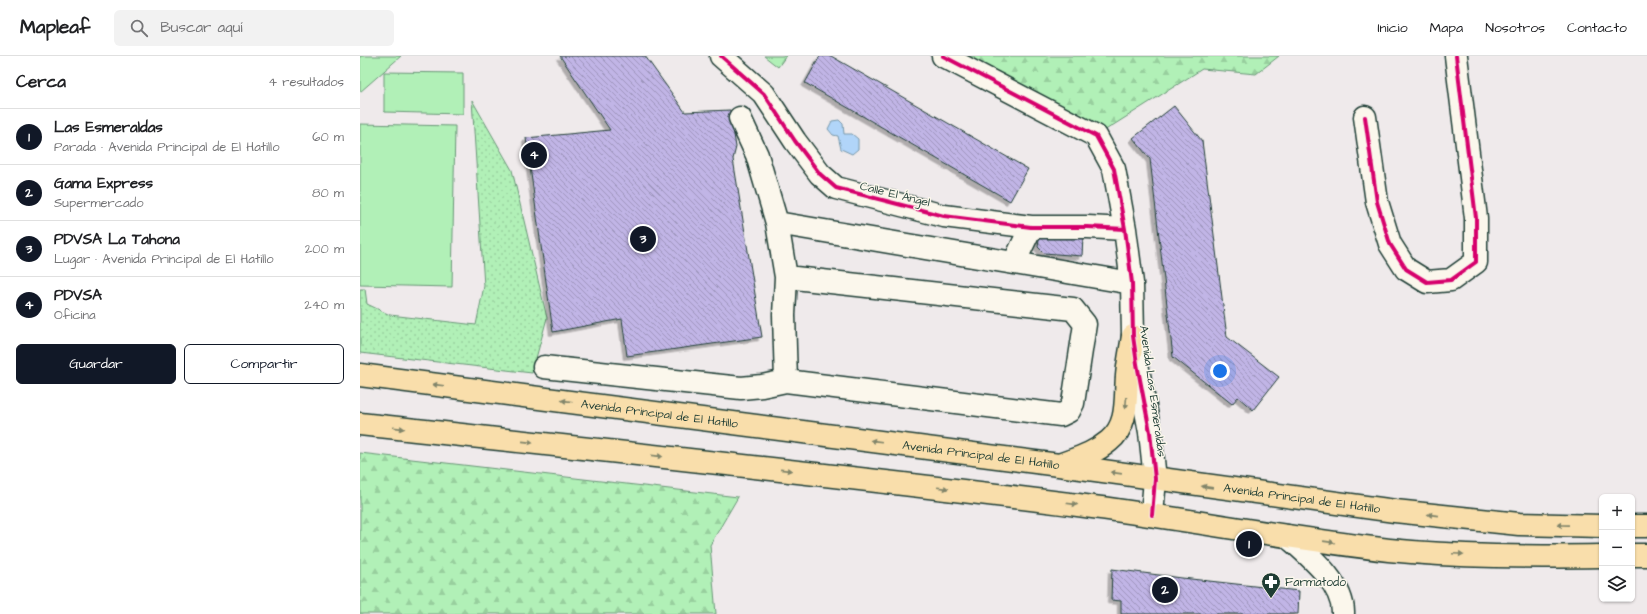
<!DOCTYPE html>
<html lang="es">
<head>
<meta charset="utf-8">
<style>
  :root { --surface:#fff; --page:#f2f2f2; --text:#202124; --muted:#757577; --line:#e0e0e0; --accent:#111827 }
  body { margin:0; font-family:"Architects Daughter",sans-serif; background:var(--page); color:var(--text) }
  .controls { position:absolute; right:12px; bottom:12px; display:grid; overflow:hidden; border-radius:6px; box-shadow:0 1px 3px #0004 }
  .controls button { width:36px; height:36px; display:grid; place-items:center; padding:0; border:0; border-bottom:1px solid var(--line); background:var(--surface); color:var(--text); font:20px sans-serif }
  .you { position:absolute; left:860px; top:315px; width:14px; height:14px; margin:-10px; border:3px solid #fff; border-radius:50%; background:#1a73e8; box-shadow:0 0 0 6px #1a73e833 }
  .badge { display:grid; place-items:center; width:26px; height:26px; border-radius:50%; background:var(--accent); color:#fff; font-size:13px; font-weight:700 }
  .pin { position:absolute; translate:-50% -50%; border:2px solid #fff; box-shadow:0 1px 4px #0006 }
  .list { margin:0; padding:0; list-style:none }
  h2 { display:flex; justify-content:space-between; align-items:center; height:52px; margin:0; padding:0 16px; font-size:17px }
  h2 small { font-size:13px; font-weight:400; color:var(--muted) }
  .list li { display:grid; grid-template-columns:26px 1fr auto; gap:12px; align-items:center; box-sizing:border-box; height:56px; padding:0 16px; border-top:1px solid var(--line) }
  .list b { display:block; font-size:15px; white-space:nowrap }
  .list p { margin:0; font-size:13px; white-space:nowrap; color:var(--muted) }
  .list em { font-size:13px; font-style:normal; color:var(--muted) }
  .actions { display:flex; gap:8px; padding:12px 16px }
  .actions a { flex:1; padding:9px 0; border:1px solid var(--accent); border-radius:6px; text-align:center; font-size:14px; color:var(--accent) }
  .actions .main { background:var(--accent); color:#fff }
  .icon { flex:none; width:22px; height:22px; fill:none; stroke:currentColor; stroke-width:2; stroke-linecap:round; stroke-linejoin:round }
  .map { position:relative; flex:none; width:1287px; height:558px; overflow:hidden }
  header { display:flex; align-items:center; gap:24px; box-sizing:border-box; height:56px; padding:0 20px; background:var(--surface); border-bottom:1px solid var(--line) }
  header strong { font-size:19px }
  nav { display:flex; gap:22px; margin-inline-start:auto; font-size:14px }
  .search { width:280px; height:36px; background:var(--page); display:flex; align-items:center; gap:10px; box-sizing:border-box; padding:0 14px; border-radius:6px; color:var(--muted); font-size:15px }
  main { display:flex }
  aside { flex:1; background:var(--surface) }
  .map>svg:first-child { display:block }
</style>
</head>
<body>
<header>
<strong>Mapleaf</strong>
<div class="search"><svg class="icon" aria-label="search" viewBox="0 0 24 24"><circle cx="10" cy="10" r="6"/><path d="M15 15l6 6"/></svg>Buscar aquí</div>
<nav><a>Inicio</a><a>Mapa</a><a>Nosotros</a><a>Contacto</a></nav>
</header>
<main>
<aside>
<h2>Cerca<small>4 resultados</small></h2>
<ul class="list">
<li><span class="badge">1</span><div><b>Las Esmeraldas</b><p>Parada · Avenida Principal de El Hatillo</p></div><em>60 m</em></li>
<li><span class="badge">2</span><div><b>Gama Express</b><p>Supermercado</p></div><em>80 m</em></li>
<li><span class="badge">3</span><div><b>PDVSA La Tahona</b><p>Lugar · Avenida Principal de El Hatillo</p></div><em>200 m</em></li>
<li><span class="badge">4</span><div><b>PDVSA</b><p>Oficina</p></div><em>240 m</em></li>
</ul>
<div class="actions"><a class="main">Guardar</a><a>Compartir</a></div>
</aside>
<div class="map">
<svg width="1287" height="558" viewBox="0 0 1287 558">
  <defs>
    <pattern id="grass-dots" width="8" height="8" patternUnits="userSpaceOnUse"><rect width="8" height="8" fill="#b1f0b7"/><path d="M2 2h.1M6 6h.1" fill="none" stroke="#98cf9e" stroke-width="1.8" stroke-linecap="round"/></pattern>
    <pattern id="forest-firs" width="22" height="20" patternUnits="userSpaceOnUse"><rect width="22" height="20" fill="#b1f0b7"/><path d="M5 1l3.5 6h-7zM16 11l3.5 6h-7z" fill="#98cf9e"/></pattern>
    <pattern id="building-back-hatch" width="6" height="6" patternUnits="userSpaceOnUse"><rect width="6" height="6" fill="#c1b5e6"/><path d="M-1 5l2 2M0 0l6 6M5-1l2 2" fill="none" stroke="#9c94bb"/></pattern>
    <filter id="shadow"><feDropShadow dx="-3.5" dy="3.5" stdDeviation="0" flood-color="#0004"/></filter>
  </defs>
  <rect width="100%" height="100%" fill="#efeaeb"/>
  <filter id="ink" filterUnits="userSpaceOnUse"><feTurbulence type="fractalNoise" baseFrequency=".025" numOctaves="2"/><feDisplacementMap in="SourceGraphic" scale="8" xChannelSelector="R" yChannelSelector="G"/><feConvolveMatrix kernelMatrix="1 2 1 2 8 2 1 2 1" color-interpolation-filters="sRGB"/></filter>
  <g filter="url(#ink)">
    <path fill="url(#grass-dots)" stroke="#689676" d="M112,44L152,114L187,262L172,317L0,297V233H5L7,248L30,259L116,269L124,230Z"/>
    <path fill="url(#forest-firs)" stroke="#689676" d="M404,0H426L418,11Z
      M583,0H919L896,18L842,13L736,80Z
      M0,397L378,441L350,489L356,558H0Z"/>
    <path fill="#b1f0b7" stroke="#689676" d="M0,0H41L0,36Z
      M24,16L103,17V58L24,56Z
      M0,68L95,70L92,231L0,229Z"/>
    <path fill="#b1d5f9" stroke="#7798aa" d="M479,64L483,68L484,78H492L498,83V93L492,98L481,93L478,80L473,79L468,73L472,65Z"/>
    <path fill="url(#building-back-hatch)" stroke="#1f3d34" filter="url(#shadow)" d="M200,0H285L325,56L370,54L376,91L373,103L402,281L267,300L262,263L193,276L166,82L250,74Z
      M460,0H471L668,113L650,145L445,27Z
      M814,50L842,85L867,281L919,321L893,354L878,341L872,348L813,301L790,103L773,82Z
      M686,179L723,181L722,200L684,197L678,191L679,183Z
      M752,513L822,522L939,535L938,558H761V545L751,544Z"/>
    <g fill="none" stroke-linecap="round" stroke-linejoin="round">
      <g stroke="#1f3d34" stroke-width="25">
        <path id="minor" d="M361,0L404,38L435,85L460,118L476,132L584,160L671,171H728L765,173
          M583,0L736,80L754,113L765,173L772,227L773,280L777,308L790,376L795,423L792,459
          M1005,61L1017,146L1030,188L1046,213L1067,226L1091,224L1116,206V162L1096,0
          M380,62L397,99L417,167L654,207L671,171
          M654,207L772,227
          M184,311L381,332L402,330L426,325L424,259L426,221L417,167
          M426,325L701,359L709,355L713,347L725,268L713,253L426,221
          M927,480C948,499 984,527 983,558"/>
      </g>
      <g stroke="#1f3d34" stroke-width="25">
        <g id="major">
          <path id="s1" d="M0,319L699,409L1035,455L1159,468L1242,470"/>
          <path d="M0,368C239,394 479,419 718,449C822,462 925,482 1029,494C1099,501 1171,501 1242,500"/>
          <path d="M702,408C718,402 735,397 749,385C769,369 765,343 767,320C768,307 771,293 773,280"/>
          <path d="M1272,470H1287"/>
          <path d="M1272,499H1287"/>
        </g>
      </g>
      <use href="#minor" stroke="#fbf7ec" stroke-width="22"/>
      <use href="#major" stroke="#f9deab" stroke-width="22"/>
      <g stroke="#fbf7ec" stroke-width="6">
        <path id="cycleway" d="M361,0L404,38L435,85L460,118L476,132L584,160L671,171H728L765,173
          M583,0L736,80L754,113L765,173L772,227L773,280L777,308L790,376L795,423L792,459
          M1005,61L1017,146L1030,188L1046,213L1067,226L1091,224L1116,206V162L1096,0"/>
      </g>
      <use href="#cycleway" stroke="#d6006c" stroke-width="4"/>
    </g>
    <defs><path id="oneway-solid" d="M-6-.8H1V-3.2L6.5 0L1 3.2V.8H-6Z"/></defs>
    <g fill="#81856a">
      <use href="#oneway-solid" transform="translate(78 329) rotate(-173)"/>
      <use href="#oneway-solid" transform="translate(207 345) rotate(-173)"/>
      <use href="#oneway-solid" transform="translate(766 347) rotate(95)"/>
      <use href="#oneway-solid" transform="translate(39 372) rotate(6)"/>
      <use href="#oneway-solid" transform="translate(516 385) rotate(-173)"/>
      <use href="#oneway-solid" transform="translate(168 386) rotate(6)"/>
      <use href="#oneway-solid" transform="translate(297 400) rotate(6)"/>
      <use href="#oneway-solid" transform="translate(426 414) rotate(6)"/>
      <use href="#oneway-solid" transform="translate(756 417) rotate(-172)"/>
      <use href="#oneway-solid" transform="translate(847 431) rotate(-172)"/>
      <use href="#oneway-solid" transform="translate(583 432) rotate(7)"/>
      <use href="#oneway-solid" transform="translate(712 448) rotate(7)"/>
      <use href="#oneway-solid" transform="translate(1073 459) rotate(-174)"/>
      <use href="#oneway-solid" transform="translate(1203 469) rotate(-179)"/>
      <use href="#oneway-solid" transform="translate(969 486) rotate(8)"/>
      <use href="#oneway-solid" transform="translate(1098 498) rotate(3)"/>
    </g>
  </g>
  <defs>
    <g id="pharmacy-pin" transform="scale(1)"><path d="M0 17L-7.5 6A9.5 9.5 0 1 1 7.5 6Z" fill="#1f3d34" stroke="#fbf7ec"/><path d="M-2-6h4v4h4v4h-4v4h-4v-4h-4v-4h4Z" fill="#fff"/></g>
  </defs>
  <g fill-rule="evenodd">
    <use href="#pharmacy-pin" x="911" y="526"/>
  </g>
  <g text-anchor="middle" stroke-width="3" stroke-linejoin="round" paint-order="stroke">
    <g font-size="12" fill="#1f3d34" stroke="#fbf7ec">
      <text transform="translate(535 138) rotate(14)" y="4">Calle El Ángel</text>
      <text transform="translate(793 335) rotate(82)" y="4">Avenida Las Esmeraldas</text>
      <text dy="4" stroke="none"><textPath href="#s1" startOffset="302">Avenida Principal de El Hatillo</textPath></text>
      <text dy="4" stroke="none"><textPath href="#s1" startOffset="626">Avenida Principal de El Hatillo</textPath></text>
      <text dy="4" stroke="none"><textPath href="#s1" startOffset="950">Avenida Principal de El Hatillo</textPath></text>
    </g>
    <g font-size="12" fill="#1f3d34" stroke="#fbf7ec" text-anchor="start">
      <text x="925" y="530">Farmatodo</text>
    </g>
  </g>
</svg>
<div class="controls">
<button>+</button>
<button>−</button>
<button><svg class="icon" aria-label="layers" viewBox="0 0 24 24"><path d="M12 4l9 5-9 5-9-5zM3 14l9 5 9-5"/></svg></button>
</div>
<div class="you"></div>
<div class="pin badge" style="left:889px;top:488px">1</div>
<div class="pin badge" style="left:805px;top:534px">2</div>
<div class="pin badge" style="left:283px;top:183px">3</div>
<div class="pin badge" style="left:174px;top:99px">4</div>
</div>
</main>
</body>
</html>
